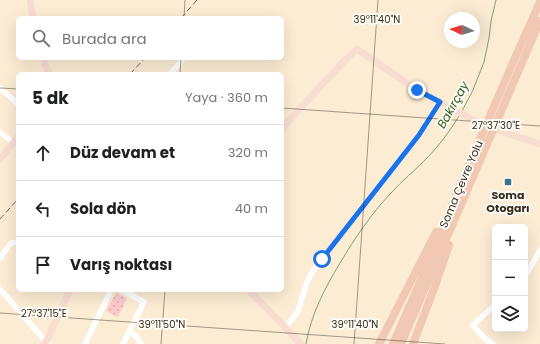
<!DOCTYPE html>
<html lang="tr">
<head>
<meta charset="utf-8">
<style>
  :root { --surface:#fff; --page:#f2f2f2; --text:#202124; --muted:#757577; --line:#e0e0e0 }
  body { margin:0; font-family:Poppins,sans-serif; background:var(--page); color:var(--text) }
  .controls { position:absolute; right:12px; bottom:12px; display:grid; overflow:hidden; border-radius:6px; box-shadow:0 4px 16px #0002 }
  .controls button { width:36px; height:36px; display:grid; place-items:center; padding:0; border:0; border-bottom:1px solid var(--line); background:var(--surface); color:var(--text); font:20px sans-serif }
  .compass { position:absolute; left:444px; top:12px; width:36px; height:36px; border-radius:50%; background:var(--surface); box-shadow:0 4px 16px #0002; rotate:274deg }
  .stop { position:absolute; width:12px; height:12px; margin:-9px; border:3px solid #1a73e8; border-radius:50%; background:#fff }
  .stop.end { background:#1a73e8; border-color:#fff; box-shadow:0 1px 4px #0008 }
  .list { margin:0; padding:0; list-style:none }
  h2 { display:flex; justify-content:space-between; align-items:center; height:52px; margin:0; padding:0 16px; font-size:17px }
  h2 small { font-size:13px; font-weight:400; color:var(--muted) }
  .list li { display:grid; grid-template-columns:26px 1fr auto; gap:12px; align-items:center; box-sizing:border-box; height:56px; padding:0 16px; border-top:1px solid var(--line) }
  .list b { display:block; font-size:15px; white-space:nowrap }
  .list em { font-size:13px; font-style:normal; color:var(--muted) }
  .icon { flex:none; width:22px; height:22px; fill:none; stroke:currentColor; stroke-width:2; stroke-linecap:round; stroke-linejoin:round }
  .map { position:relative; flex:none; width:540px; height:344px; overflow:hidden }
  .search { position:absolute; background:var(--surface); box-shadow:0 4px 16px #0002; left:16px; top:16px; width:268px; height:44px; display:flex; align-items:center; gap:10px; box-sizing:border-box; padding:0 14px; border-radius:6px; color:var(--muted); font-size:15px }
  .panel { position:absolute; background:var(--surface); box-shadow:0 4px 16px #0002; left:16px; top:72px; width:268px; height:220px; border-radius:6px }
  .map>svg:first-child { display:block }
</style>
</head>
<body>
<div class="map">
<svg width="540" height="344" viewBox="0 0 540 344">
  <defs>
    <pattern id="grass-dots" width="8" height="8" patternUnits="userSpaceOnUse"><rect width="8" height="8" fill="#fdcbcb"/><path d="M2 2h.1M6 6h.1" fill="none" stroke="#d9afae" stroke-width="1.8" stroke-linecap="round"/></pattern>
  </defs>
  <rect width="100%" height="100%" fill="#fcecd4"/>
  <path fill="url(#grass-dots)" d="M116,293L127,298L118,317L106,311Z"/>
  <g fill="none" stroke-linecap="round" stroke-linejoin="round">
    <path stroke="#7da372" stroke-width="1" d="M462,111L473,90L484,62L489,38L491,21L496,0
      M306,344C311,314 325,288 340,263C355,238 371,214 391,193C402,181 414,171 426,159C439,146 450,131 459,116"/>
    <path stroke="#fff" stroke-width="5.5" d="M170,74L184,58
      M0,88L18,104
      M0,132L13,143
      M0,258L11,243L18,242
      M525,277L540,250
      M0,289L48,344
      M121,290L131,295L133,290
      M286,327L298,311L306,285L312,272L419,135L440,102
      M129,331L136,336L141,344
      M85,344L111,290
      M123,344L144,302L131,295
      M493,344C484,340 479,332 473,325L495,305"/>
    <path stroke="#f7ded1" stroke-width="7" d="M30,0L33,18
      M43,58L49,74
      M282,128L345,60L357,49L417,90L481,124
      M500,131L524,139L540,144
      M0,159L18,137
      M249,290L301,344
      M45,344L70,290"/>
    <path stroke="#f1c8b3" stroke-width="8" d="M379,344L436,232
      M393,344L435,248L460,185L514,60L540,2
      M401,344L540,21
      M413,344L435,286L449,245"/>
    <path stroke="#716757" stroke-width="1" stroke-dasharray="6 3" stroke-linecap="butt" d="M181,18L197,0
      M130,74L145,58
      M0,219L18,199"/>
  </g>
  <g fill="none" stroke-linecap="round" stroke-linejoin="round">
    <path stroke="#1a73e8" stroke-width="5" d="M322,259L419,135L440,102L417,90"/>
  </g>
  <path fill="none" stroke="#342d21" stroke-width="1" stroke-opacity="0.45" d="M184,18L185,0M180,74L181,58M0,88L18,89M282,108L540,126M0,313L445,344M161,344L165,290M354,344L378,0"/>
  <rect fill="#3d758f" stroke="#fffbf5" stroke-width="1.5" x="504" y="178" width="8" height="8" rx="2"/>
  <g text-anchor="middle" stroke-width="4" stroke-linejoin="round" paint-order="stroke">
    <g font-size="11" fill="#342d21" stroke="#fffbf5">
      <text transform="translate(461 184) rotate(-67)" y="4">Soma Çevre Yolu</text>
    </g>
    <g font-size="11" font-weight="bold" fill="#342d21" stroke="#fffbf5">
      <text x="508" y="199">Soma<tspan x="508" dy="13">Otogarı</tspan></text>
    </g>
    <g font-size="12" font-style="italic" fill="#2c5e1c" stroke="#fffbf5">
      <text transform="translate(453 105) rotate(-61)" y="4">Bakırçay</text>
    </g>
  </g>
  <g font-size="10" text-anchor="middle" fill="#342d21" stroke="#fffbf5" stroke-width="4" stroke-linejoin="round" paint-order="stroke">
    <text x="377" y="23">39°11'40"N</text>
    <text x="496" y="129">27°37'30"E</text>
    <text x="44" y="317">27°37'15"E</text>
    <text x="162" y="328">39°11'50"N</text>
    <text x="355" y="328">39°11'40"N</text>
  </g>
</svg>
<div class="controls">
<button>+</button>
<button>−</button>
<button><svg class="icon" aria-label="layers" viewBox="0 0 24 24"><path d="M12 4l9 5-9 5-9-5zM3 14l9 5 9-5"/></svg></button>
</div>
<svg class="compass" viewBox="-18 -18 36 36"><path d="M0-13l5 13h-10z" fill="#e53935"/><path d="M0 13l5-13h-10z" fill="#757577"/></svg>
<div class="stop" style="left:322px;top:259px"></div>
<div class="stop end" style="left:417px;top:90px"></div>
<div class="search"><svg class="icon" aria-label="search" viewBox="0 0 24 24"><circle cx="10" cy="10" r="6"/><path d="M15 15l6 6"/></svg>Burada ara</div>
<section class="panel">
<h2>5 dk<small>Yaya · 360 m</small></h2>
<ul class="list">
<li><svg class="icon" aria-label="ahead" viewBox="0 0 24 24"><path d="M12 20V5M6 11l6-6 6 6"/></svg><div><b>Düz devam et</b></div><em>320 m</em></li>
<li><svg class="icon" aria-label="left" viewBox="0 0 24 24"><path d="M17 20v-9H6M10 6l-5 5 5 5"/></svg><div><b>Sola dön</b></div><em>40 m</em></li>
<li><svg class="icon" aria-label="arrive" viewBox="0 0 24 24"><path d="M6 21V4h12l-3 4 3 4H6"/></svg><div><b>Varış noktası</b></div></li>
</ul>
</section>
</div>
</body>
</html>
